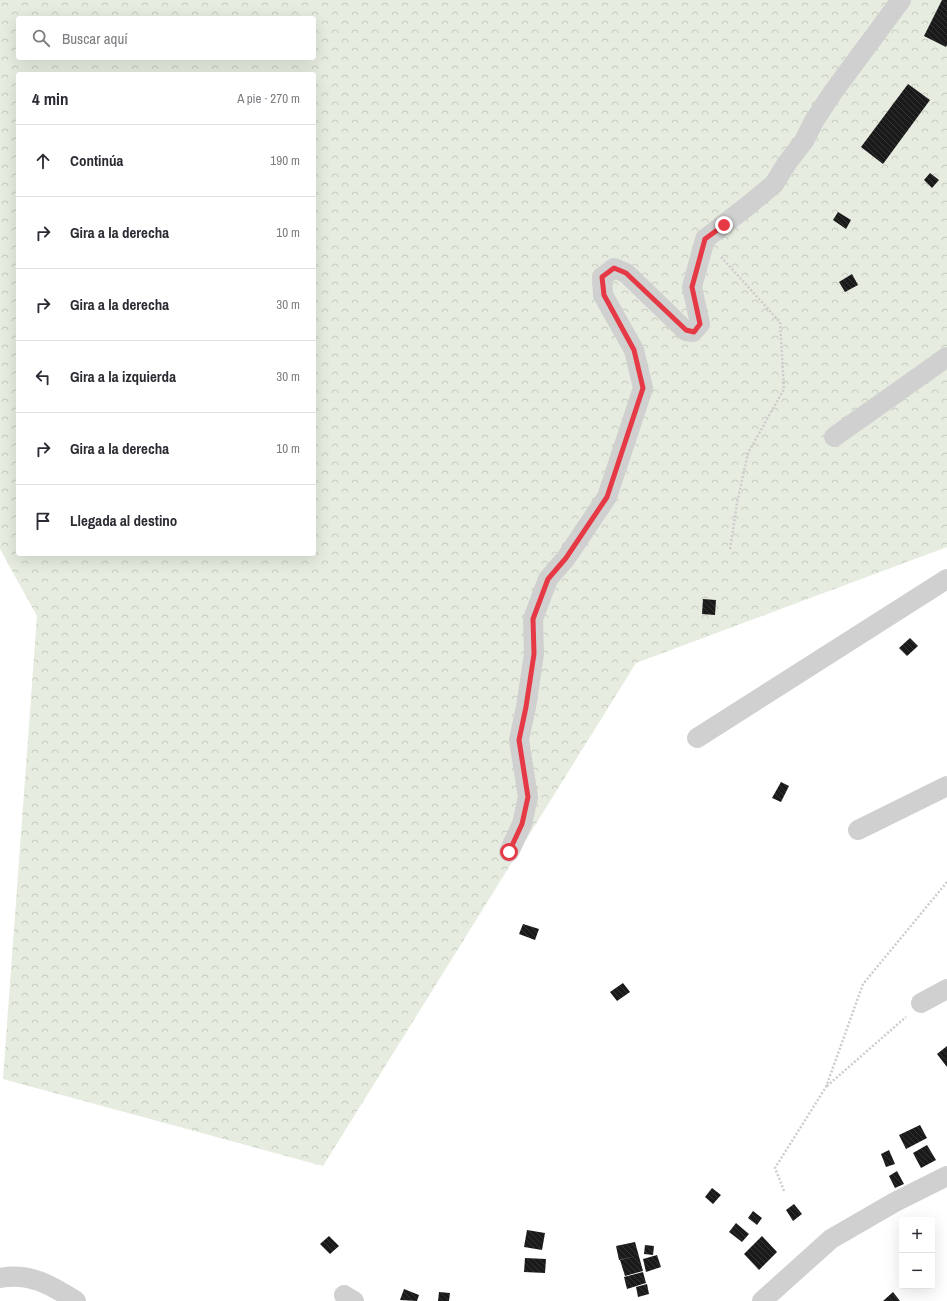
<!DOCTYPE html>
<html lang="es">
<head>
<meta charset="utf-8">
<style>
  :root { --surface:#fff; --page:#f2f2f3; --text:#2b2b33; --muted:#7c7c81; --line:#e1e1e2 }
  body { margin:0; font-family:"Archivo Narrow",sans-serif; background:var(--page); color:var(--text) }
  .controls { position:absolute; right:12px; bottom:12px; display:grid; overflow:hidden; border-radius:4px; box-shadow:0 4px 16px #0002 }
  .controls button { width:36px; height:36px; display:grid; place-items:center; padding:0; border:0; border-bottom:1px solid var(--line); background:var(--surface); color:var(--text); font:20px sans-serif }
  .stop { position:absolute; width:12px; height:12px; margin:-9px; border:3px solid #e63946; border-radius:50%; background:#fff }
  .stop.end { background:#e63946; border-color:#fff; box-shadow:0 1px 4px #0008 }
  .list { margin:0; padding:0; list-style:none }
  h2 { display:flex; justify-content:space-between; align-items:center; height:52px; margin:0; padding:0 16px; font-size:17px }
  h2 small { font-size:13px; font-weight:400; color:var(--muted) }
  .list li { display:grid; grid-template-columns:26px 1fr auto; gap:12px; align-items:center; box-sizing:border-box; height:72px; padding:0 16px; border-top:1px solid var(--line) }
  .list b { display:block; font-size:15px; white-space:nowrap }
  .list em { font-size:13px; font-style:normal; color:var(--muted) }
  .icon { flex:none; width:22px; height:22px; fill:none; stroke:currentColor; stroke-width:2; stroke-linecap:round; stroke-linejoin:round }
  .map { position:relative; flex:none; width:947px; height:1301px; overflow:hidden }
  .search { position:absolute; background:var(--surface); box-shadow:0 4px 16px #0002; left:16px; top:16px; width:300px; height:44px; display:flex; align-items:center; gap:10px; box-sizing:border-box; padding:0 14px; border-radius:4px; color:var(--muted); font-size:15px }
  .panel { position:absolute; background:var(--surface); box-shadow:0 4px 16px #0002; left:16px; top:72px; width:300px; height:484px; border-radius:4px }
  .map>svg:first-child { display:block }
</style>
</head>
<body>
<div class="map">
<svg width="947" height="1301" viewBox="0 0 947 1301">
  <defs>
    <pattern id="forest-crowns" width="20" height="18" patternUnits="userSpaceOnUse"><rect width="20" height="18" fill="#e6ecdf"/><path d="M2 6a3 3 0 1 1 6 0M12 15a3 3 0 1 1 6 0" fill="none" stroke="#c6cbc0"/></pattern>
    <pattern id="building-back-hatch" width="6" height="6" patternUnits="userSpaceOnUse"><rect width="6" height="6" fill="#1a1a1a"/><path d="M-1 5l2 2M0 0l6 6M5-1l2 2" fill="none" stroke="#333"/></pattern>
  </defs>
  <rect width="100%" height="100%" fill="#fff"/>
  <path fill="url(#forest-crowns)" fill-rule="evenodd" d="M0,0H947V547L636,663L323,1166L3,1079L37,616L0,549ZM18,18H314V58H18ZM18,74H314V554H18Z"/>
  <path fill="url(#building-back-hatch)" d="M942,0H947V45L946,47L924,36Z
    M908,84L930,100L883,164L861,147Z
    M930,173L939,180L932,188L924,180Z
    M838,212L851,220L846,229L833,220Z
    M852,274L858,285L845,292L839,282Z
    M703,599L716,600L715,615L702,614Z
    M910,638L918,646L907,656L899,648Z
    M781,782L789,786L781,802L772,798Z
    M523,924L539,929L535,940L519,934Z
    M623,983L630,992L617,1001L610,992Z
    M947,1046V1067L937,1054Z
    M920,1125L927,1138L906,1149L899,1135Z
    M927,1145L936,1160L921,1168L913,1153Z
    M889,1150L895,1164L886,1167L881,1154Z
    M897,1171L904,1184L895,1188L889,1176Z
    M712,1188L721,1195L713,1204L705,1197Z
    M794,1204L802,1214L793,1221L786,1210Z
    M753,1211L762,1218L757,1225L748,1218Z
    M736,1223L749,1234L742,1242L729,1232Z
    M527,1230L545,1233L542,1250L524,1247Z
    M329,1236L339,1246L330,1254L320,1244Z
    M762,1236L777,1252L759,1270L744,1254Z
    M635,1242L643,1271L625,1276L620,1260L636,1256L619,1260L616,1246Z
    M645,1245L654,1246L653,1255L644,1254Z
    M657,1255L661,1267L646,1272L643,1259Z
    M525,1258L546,1259L545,1273L524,1272Z
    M643,1272L646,1283L627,1289L624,1277Z
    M647,1284L649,1294L638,1297L636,1287Z
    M404,1289L419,1295L417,1301L400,1300Z
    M439,1292L450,1293L449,1301H438Z
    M893,1292L900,1301H883Z"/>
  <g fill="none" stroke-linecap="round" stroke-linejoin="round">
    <path stroke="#cdcdcd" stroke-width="2.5" stroke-dasharray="2 2" stroke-linecap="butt" d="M721,257L780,322L784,389L748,453L737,503L730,550
      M827,1086L906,1017
      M784,1191L775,1168L826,1087L863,984L947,882"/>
    <path stroke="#d0d0d0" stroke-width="20" d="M834,437L947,357
      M697,738L947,579
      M858,830L947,786
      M509,852L522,824L528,797L519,740L526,707L534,654L533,619L548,579L566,558L607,497L643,388L634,350L603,295L602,277L614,268L626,273L686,331L693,332L700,324L692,287L705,239L750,204L774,184L787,163L804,141L814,121L833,92L901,0
      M921,1003L947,989
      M0,1278C30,1272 52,1286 76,1301
      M344,1295L354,1301
      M762,1301L831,1239L895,1202L947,1176"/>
  </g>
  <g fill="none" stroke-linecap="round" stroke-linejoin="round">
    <path stroke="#e63946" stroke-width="5" d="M509,852L522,824L528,797L519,740L526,707L534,654L533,619L548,579L566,558L607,497L643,388L634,350L604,295L602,277L614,268L626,273L686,330L694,332L700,324L692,287L705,239L724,225"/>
  </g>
</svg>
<div class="controls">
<button>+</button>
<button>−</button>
</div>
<div class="stop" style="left:509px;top:852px"></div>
<div class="stop end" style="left:724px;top:225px"></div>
<div class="search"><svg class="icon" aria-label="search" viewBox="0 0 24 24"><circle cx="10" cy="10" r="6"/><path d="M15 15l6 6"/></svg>Buscar aquí</div>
<section class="panel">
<h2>4 min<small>A pie · 270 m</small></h2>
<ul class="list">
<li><svg class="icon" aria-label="ahead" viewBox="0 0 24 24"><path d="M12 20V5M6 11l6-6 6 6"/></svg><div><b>Continúa</b></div><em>190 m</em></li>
<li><svg class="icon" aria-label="right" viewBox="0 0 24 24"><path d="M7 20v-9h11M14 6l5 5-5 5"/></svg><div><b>Gira a la derecha</b></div><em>10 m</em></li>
<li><svg class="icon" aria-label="right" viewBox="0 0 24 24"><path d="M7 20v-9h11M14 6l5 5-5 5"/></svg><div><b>Gira a la derecha</b></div><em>30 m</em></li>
<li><svg class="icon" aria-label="left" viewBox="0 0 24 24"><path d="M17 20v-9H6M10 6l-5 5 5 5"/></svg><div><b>Gira a la izquierda</b></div><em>30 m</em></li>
<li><svg class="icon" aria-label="right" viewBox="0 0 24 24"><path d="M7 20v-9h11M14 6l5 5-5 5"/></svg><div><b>Gira a la derecha</b></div><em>10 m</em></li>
<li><svg class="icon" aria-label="arrive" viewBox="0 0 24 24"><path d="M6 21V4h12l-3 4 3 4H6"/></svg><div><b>Llegada al destino</b></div></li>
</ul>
</section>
</div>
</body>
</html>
